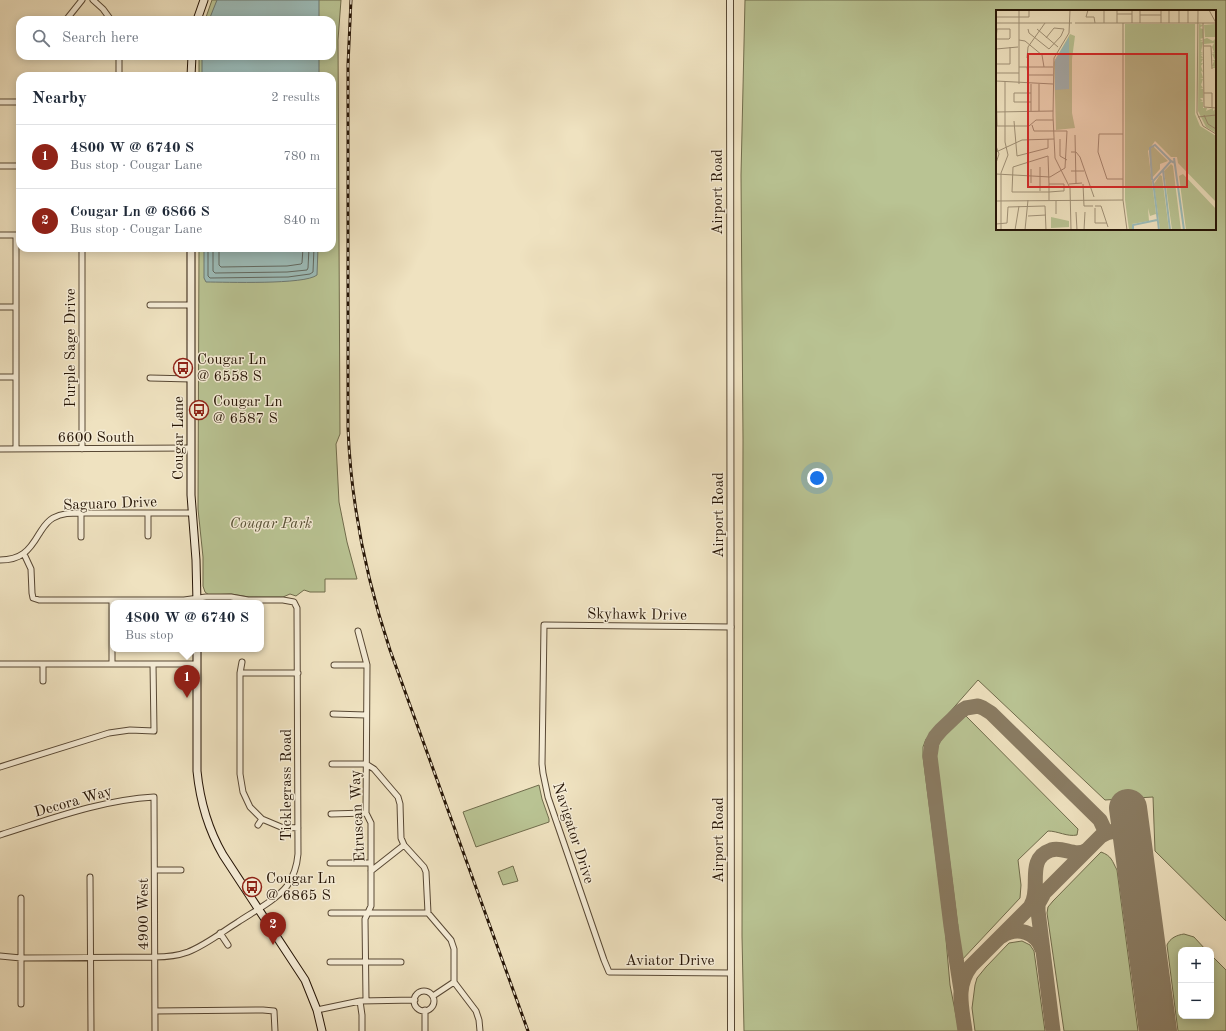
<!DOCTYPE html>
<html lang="en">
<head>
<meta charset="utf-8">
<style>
  :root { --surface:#fff; --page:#f6f6f7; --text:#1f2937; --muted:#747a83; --line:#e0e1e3; --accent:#8f2418 }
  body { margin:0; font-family:"Old Standard TT",serif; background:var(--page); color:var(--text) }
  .controls { position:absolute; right:12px; bottom:12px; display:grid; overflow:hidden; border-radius:8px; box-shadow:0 2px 10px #0003 }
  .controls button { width:36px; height:36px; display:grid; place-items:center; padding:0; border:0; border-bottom:1px solid var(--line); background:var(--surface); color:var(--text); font:20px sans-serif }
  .you { position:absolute; left:817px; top:478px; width:14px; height:14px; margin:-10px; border:3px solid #fff; border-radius:50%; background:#1a73e8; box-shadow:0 0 0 6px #1a73e833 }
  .badge { display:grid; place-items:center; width:26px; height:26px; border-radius:50%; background:var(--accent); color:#fff; font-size:13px; font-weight:700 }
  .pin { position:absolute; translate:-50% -33px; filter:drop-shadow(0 1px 2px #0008) }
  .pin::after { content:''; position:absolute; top:21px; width:14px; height:12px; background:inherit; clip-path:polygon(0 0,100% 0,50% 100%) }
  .popup { position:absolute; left:110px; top:600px; width:154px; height:52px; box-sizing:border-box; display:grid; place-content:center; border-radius:8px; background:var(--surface); filter:drop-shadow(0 1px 3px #0005); font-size:13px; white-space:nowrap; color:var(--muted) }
  .popup b { font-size:15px; color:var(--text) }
  .popup::after { content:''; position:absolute; left:50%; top:100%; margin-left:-8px; border:8px solid transparent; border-top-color:var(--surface) }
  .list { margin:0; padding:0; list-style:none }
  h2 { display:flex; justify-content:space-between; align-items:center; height:52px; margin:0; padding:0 16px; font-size:17px }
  h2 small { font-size:13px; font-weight:400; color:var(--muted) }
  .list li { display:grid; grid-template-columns:26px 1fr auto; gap:12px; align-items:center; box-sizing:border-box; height:64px; padding:0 16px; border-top:1px solid var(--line) }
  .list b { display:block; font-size:15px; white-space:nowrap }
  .list p { margin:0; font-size:13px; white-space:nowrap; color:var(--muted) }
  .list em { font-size:13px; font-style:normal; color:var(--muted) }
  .icon { flex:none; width:22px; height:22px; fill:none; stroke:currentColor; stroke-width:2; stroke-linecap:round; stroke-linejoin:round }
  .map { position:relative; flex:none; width:1226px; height:1031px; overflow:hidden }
  .search { position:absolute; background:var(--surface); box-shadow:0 2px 10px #0003; left:16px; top:16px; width:320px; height:44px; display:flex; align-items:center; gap:10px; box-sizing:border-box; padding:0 14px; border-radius:12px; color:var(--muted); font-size:15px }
  .panel { position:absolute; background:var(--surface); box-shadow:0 2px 10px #0003; left:16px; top:72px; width:320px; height:180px; border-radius:12px }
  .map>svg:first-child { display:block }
</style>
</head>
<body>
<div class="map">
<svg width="1226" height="1031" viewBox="0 0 1226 1031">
  <rect width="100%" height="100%" fill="#efe2c0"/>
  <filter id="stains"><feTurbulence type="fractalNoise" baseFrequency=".005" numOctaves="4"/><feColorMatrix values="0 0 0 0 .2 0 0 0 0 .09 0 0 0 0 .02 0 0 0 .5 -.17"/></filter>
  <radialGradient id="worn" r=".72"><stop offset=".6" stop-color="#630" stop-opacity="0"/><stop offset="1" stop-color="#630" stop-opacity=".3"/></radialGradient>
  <path fill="#b9c393" stroke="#706c4c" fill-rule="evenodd" d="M212,0H341L338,40L340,434L336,444L339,502L347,542L357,579H325V592H310L304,590L296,596L290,594L283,597H249L231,594L209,595L205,592L203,586V557L198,509L199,248H332V76H199V56H332V20H205Z
    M745,0H1226V921L1155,851L1153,797L1105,800L978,680L926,739L923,747V757L945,928L950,985L959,1031H744L742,936L743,439L741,175ZM997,11H1215V229H997Z
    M965,715L1078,829L1077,835C1067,837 1058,831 1048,831L1018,860L1021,885L1020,898L960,962L958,927L936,754C937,738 954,727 965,715Z
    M539,785L542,799L549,819V822L476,847L463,812Z
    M1101,852C1112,856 1112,861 1117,870L1138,1031H1064L1047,913L1048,907L1053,901Z
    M513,866L518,881L503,885L498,872Z
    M1184,934L1194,937L1206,950H1181V1016H1211V955L1226,970V1031H1178L1167,945C1170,938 1177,935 1184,934Z
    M1022,941L1030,945L1034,951L1045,1031H975L972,1008L975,985L977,978L986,967L1009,943Z"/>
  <path fill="#9cbcb9" stroke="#6d7971" d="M217,0H319V20H209Z
    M202,56H319V76H202Z
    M204,248H318L317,275C305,285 225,282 206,282L204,278Z"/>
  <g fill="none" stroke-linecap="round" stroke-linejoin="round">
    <path stroke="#616860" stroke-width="1" d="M208,248V276L210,278L288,277L310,274L313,272L314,248
      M213,248V271L215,273L287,272L307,270L308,268L309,248
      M219,248V265L221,267L287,266L301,264L302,263L303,248"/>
    <path stroke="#8a7c63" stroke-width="15" d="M1043,895L1038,904V911L1053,1031
      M1031,905C1042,888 1025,859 1051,850C1064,846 1075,858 1087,850
      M1002,936C1017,926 1036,932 1042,949
      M961,990L951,926L930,756L932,743L935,737L941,730L961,711L966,708L978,706L983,708L991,713L1100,820L1106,833
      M965,1031C962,1007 955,987 971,966L1101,836C1116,827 1126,832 1134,848"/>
    <path stroke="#8a7c63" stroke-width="38" d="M1128,808L1158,1031"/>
    <g stroke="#584834" stroke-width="7">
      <path id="minor" d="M93,0L103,9L111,20
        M66,20L82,0
        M119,56V76
        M0,102H20
        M0,166H20
        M0,235H20
        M16,235V449
        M150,305H191
        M0,307H16
        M0,377H16
        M150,378L191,379
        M0,449L191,448
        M82,449V248
        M81,513V537
        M148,536V513
        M0,560C21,560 29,551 39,534C43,528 46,522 53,518C62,513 71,513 81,513H192
        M112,600V664
        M731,627L544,625L542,764L543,773L548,797L604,960L609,972L731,973
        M358,631L367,665L366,813L371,823V906L365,919L366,1000
        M242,662L240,673V774L243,792L250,807L262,819L281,827L298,828
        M0,664H197
        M43,664V681
        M334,665H367
        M240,673H298
        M333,714L366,715
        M332,764H366L374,769L398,797L400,804L401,838L404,845L424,867L426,872L428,913L451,940L454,949V982L476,1011L479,1020L480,1031
        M0,767L109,733L130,730L154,731L153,664
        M331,814L366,813
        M258,825L262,819
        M0,835C51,819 101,800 154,797L155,1031
        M330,863H371
        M155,870H181
        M371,871L404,845
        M90,877L91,1031
        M21,898V1004
        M331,913H428
        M220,933L228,945
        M0,956L21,958L155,957C166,957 177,956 188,952C206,945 222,932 238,922C253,912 276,900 287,886C294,876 297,866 298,854L297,608L294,602L283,600H248L231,597H206L184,600H39L33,598L32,593L31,569L24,554
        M330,962H401
        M414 1001a10 10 0 1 1 20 0a10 10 0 1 1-20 0Z
        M433,996L454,982
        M360,1001L362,1015V1031
        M317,1010L360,1001L415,1000
        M425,1010V1031
        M155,1011L263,1010L274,1011L275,1031"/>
    </g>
    <g stroke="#584834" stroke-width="8">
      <path id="tertiary" d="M730,0L731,1031"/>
    </g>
    <g stroke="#261506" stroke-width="9">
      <path id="secondary" d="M197,20L204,0
        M191,76L192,56
        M191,248V495L196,560L197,603
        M197,649V771C200,801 208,829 223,855L305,980L317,1010L322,1031"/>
    </g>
    <use href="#minor" stroke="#f5ecd6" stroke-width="5"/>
    <use href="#tertiary" stroke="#f5ecd6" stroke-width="6"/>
    <use href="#secondary" stroke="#f5ecd6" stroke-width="7"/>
    <g stroke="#261506" stroke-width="3">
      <path id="rail" d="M351,0L348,65V428C351,505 366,578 390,650L528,1031"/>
    </g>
    <use href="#rail" stroke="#f5ecd6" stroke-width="1.5" stroke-dasharray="4.5" stroke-linecap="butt"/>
  </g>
  <defs>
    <g id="bus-ring" transform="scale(1)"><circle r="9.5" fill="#f5ecd6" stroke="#8f2418" stroke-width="1.5"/><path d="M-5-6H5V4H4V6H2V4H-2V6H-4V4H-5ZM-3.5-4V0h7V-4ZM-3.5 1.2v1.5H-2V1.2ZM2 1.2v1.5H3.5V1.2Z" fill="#8f2418"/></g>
  </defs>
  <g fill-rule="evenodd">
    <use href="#bus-ring" x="183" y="368"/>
    <use href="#bus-ring" x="199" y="410"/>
    <use href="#bus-ring" x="252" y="887"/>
  </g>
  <g text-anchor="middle" stroke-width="3" stroke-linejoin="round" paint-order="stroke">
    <g font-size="15" fill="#261506" stroke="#f5ecd6">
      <text transform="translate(717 192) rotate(-90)" y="5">Airport Road</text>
      <text transform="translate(70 348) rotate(-90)" y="5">Purple Sage Drive</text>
      <text x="96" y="442">6600 South</text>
      <text transform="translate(178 438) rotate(-90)" y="5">Cougar Lane</text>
      <text transform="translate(110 503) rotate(-2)" y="5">Saguaro Drive</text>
      <text transform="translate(718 515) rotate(-90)" y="5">Airport Road</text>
      <text transform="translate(637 614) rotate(1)" y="5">Skyhawk Drive</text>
      <text transform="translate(286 785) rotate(-90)" y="5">Ticklegrass Road</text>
      <text transform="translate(73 801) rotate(-16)" y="5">Decora Way</text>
      <text transform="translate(357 816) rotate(-93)" y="5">Etruscan Way</text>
      <text transform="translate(574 833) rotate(72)" y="5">Navigator Drive</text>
      <text transform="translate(718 840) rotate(-90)" y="5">Airport Road</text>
      <text transform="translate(143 914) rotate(-90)" y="5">4900 West</text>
      <text x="670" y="965">Aviator Drive</text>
    </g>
    <g font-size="15" fill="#261506" stroke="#f5ecd6" text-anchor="start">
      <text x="197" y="364">Cougar Ln<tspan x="197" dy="17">@ 6558 S</tspan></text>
      <text x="213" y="406">Cougar Ln<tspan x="213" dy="17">@ 6587 S</tspan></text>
      <text x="266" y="883">Cougar Ln<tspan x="266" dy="17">@ 6865 S</tspan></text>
    </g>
    <g font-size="15" font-style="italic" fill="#595237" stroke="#f5ecd6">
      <text x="271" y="528">Cougar Park</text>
    </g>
  </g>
  <g transform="translate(996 10)">
    <rect width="220" height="220" fill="#efe2c0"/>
    <path d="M129,14H199V104L204,116L220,126V192L182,153L181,147H175L159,131L152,141L160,204L154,206L152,198L153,211L136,214V220H133L129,190ZM203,14L207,15L204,18L207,19V28L204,29L207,31L204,32H207L205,42L207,43L204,44H207L205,45L207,48L204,49H207L205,53H207L205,56L207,62L205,61L207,68L204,69H207L205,75L207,78L204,79H207V88H204L207,91L204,92H207V101V98H211L210,101L217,98V101L220,98V123L210,117L202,101ZM219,14L220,27H209L208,15ZM74,24L79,26L76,49V103L79,118L60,120L58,52ZM211,28L217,31L220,28V58H217L216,57H219L216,56L218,51L216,50H219L216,44H219L216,43L218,42L216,37L218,33L208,34V29ZM157,136L172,151L164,154V159L156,168L153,141ZM175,154L177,156L185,220H176L168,161ZM187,164L220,199V220H190L183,166ZM164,165L166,166L173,220H164L158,174ZM55,207L73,211V217L55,218Z" fill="#b9c393"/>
    <path d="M73,27V79L59,80V50Z" fill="#9cbcb9"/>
    <path fill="none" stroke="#9cbcb9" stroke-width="2" d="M178,148L188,220M167,160L174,220M156,170L154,138L159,135L175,151M137,220V215L161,210M163,220L157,171L175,151L179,153"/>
    <path fill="none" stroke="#9f9076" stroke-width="1" d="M74,0L73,23L58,48L57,106L59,148L74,178L75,220M92,0L90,7H98L99,13M108,0V13M121,0V13M144,0V13M173,0V13M183,0V13M192,0V13M202,0L201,103L207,116L220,124M213,0L220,13M121,4H136M144,5H165M0,7H33V0M0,13H76M79,13H220M127,13V190L131,220M136,13V0M165,13V0M207,13L208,97L220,98M32,19L33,23L53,39L65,26L68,19L58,18L50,28M41,19L62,37M0,29H13L14,28V19H1L0,29M23,30L29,31L46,45L48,57M208,36H215L216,59M0,39L22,37M31,48L32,37L49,13M0,54H14V37M23,57H57M31,57L32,65H57M0,63H23M0,71L57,74M0,71L1,116M23,74V0M35,74V101M35,83H18V92H35M208,83H216V97M43,101V74M0,102L57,101M208,105L212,114L220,119M202,107L220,105M18,111L21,146L52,138V129M0,116H33L40,110H57M127,124H103L102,142L111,169H127M79,125L80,173M64,129V146L71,150M0,136L3,144L0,153M0,142L26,130L58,129M75,142H80L84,147L98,187M44,157V181M35,159V173M75,161H88M0,164L54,167L69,158L71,121H38L36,115M53,174H68V181H66L53,182H16L17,157L52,146L53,174V190M73,174L86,173M87,174L88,196H97M0,191L127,190M60,191V204M99,196H105L112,217M99,198V213H111M80,202L81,220M32,206L50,205M0,214L11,213L12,197L49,196L50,220M5,220V163L12,145L9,132V71M19,220L23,196M29,220L32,190M88,220L89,202"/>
    <path fill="#d62828" fill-opacity="0.15" stroke="#d62828" stroke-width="2" d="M32,44H191V177H32Z"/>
    <rect width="220" height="220" fill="none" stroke="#261506" stroke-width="2"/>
  </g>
  <rect width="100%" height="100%" filter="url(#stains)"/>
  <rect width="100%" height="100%" fill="url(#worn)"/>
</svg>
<div class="controls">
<button>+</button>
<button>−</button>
</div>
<div class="you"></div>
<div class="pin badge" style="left:187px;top:698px">1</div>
<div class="popup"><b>4800 W @ 6740 S</b>Bus stop</div>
<div class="pin badge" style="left:273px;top:945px">2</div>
<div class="search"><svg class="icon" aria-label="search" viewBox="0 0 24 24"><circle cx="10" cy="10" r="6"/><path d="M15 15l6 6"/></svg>Search here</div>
<section class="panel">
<h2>Nearby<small>2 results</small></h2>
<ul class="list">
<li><span class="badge">1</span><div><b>4800 W @ 6740 S</b><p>Bus stop · Cougar Lane</p></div><em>780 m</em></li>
<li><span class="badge">2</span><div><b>Cougar Ln @ 6866 S</b><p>Bus stop · Cougar Lane</p></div><em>840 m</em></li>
</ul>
</section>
</div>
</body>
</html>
